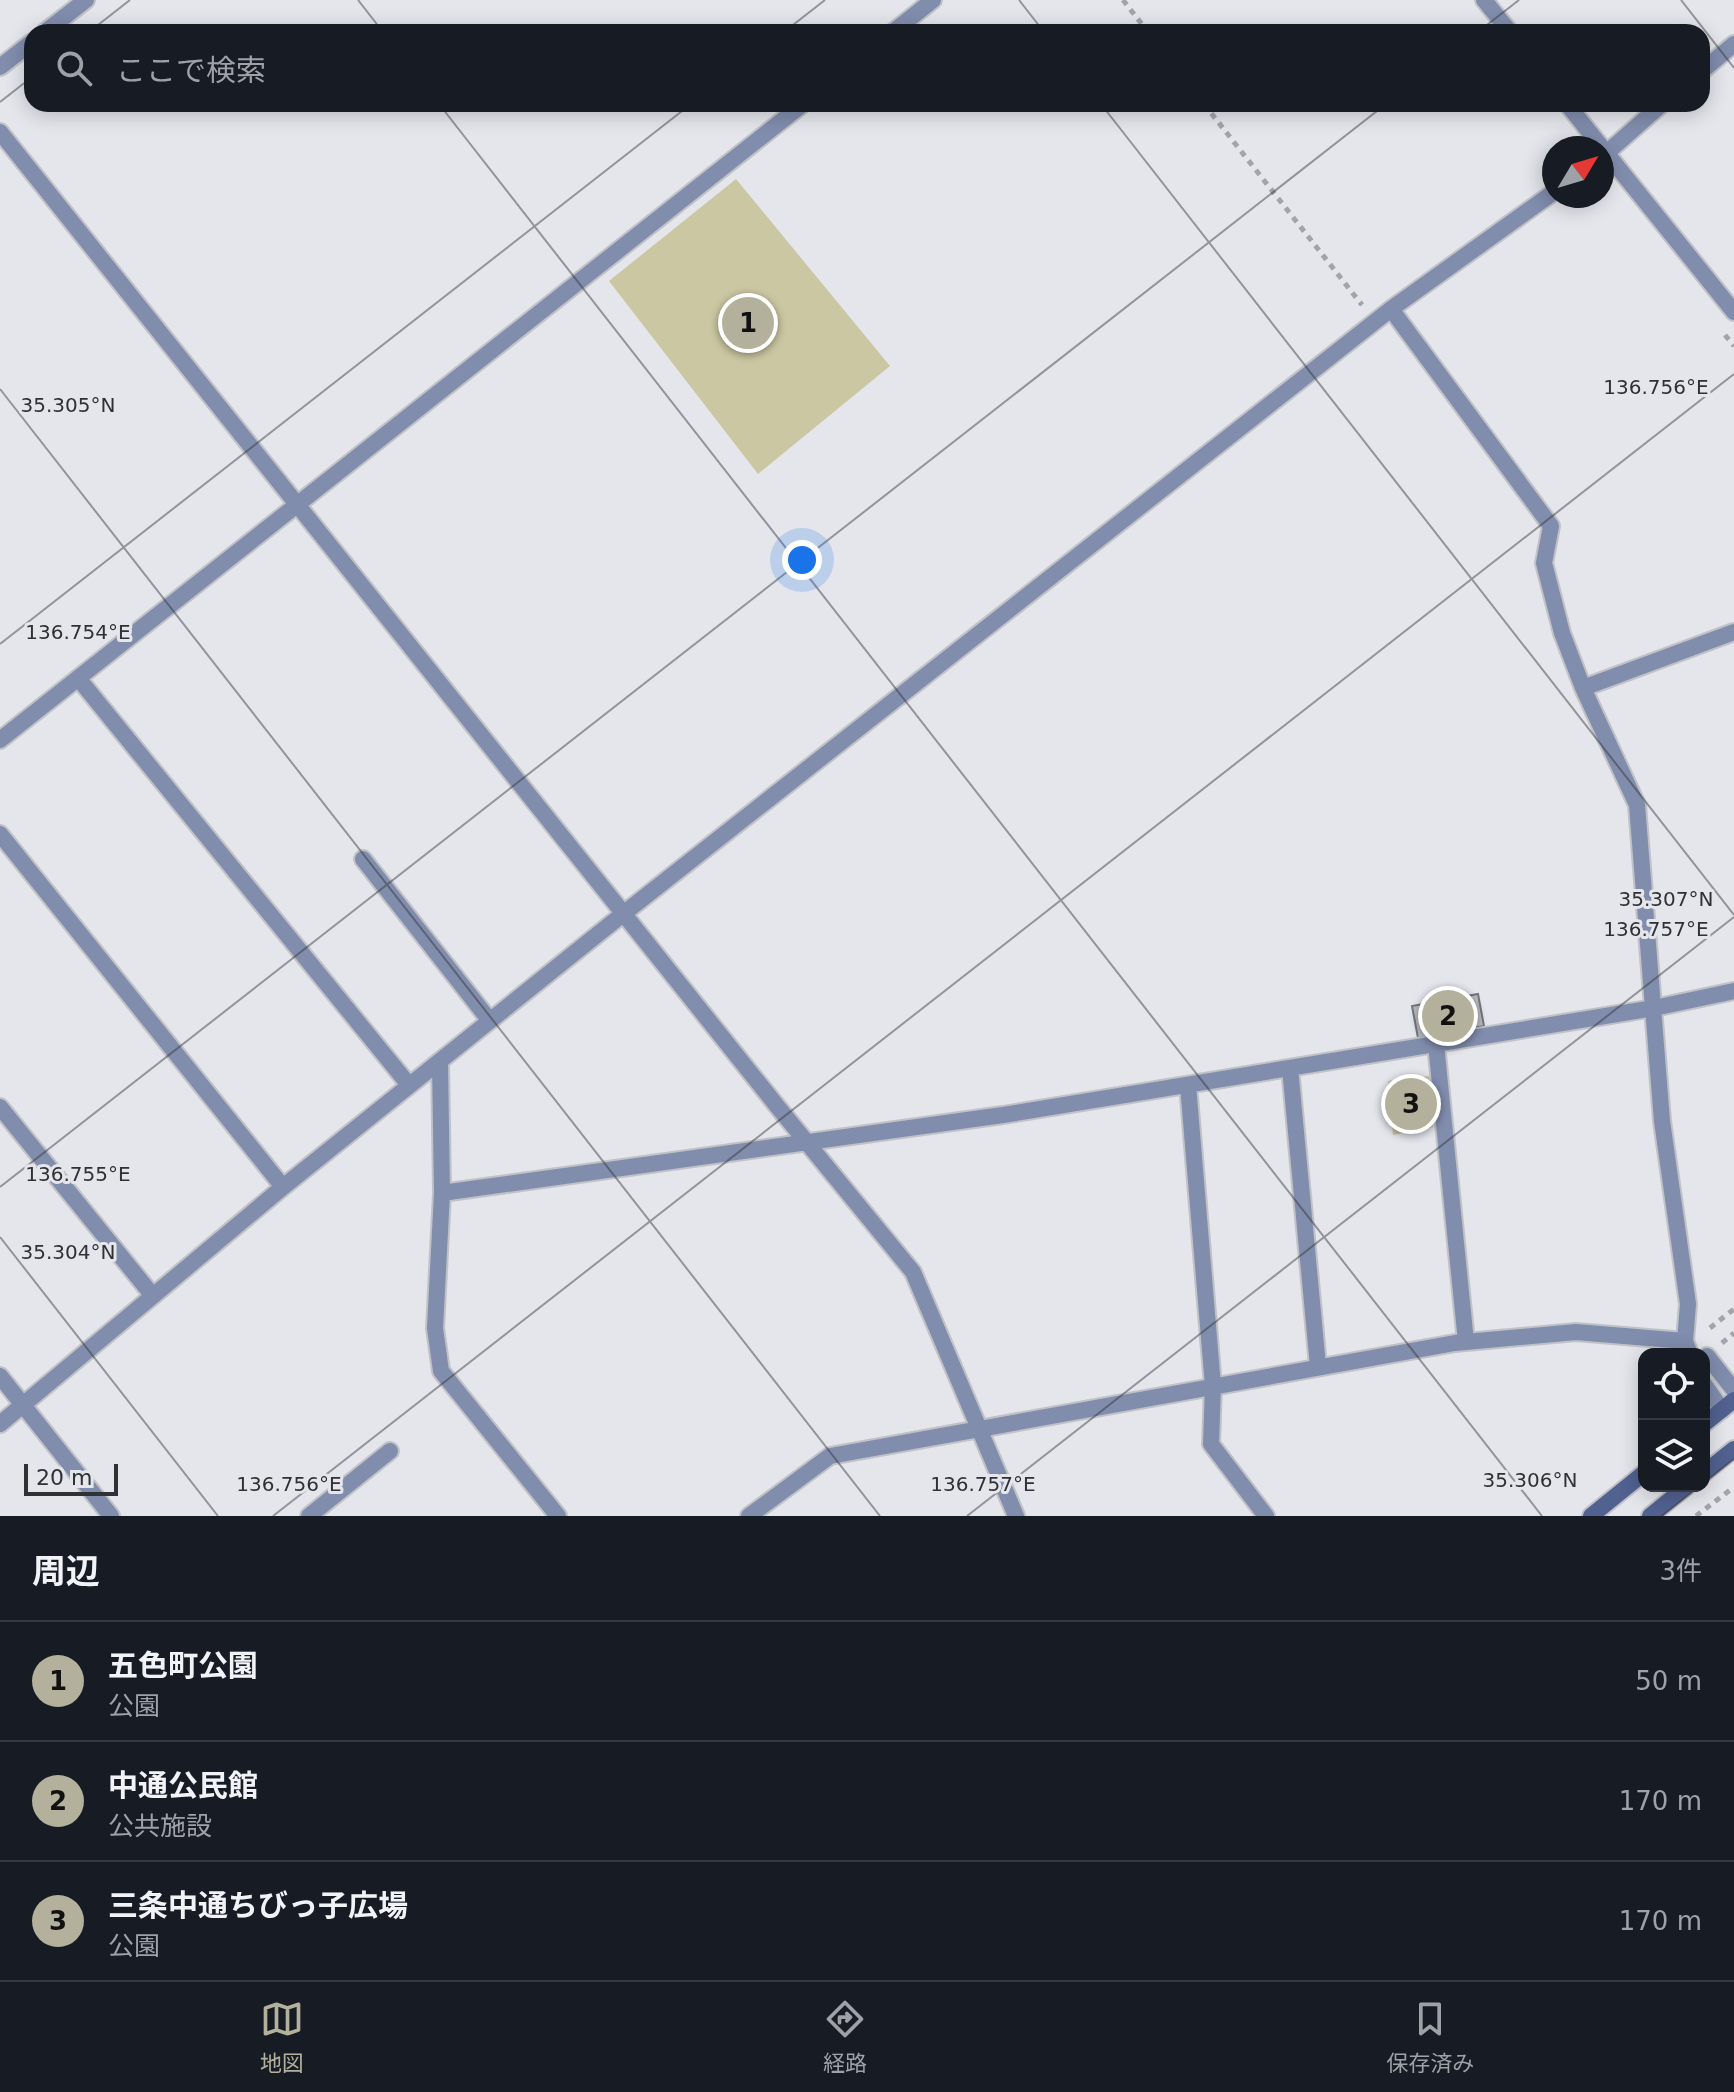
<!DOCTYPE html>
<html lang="ja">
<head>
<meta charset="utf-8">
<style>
  :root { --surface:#171b24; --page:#242831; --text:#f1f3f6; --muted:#9ea1a6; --line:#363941; --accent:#b3b19c }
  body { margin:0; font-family:"DejaVu Sans","Noto Sans JP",sans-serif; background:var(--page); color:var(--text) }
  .controls { position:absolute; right:24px; bottom:24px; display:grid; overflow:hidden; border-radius:16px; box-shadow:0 4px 20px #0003 }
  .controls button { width:72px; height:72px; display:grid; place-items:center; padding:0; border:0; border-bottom:2px solid var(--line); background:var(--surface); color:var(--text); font:40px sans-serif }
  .compass { position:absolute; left:1542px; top:136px; width:72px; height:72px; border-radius:50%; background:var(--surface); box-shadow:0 4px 20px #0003; rotate:52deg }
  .scale { position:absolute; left:24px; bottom:20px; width:94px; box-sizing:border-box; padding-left:8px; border:4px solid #303133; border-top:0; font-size:22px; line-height:28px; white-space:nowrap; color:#303133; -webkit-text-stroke:6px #e4e6ec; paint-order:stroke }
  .you { position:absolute; left:802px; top:560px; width:28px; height:28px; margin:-20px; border:6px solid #fff; border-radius:50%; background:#1a73e8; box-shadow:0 0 0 12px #1a73e833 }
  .badge { display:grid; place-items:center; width:52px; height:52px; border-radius:50%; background:var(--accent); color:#111; font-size:26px; font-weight:700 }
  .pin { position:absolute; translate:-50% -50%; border:4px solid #fff; box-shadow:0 2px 8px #0006 }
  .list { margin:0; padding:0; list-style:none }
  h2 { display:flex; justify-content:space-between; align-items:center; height:104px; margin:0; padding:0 32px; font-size:34px }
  h2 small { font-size:26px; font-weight:400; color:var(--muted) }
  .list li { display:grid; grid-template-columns:52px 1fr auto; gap:24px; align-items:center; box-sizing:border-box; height:120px; padding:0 32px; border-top:2px solid var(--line) }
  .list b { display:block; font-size:30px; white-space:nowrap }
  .list p { margin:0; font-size:26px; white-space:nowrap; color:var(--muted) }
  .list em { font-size:26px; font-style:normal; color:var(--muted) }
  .icon { flex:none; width:44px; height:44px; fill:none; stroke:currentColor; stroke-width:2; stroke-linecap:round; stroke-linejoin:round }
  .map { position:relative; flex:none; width:1734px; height:1516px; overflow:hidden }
  .search { position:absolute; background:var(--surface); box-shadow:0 4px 20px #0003; left:24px; right:24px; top:24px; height:88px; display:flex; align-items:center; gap:20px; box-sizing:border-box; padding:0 28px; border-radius:24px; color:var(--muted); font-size:30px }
  .sheet { height:464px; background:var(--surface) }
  nav { display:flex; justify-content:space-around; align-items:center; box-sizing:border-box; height:112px; border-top:2px solid var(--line); background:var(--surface); font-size:22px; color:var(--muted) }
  nav a { display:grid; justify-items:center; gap:4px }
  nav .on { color:var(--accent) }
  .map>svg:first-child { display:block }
</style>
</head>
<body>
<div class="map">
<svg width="1734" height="1516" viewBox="0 0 1734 1516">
  <rect width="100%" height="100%" fill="#e4e6ec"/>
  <path fill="#cbc7a2" d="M736,179L890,366L758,474L609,281Z
    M1429,1076L1433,1127L1393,1135L1388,1081Z"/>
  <path fill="#bcbec4" stroke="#75777c" stroke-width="2" d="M1478,994L1484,1026L1418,1038L1412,1006Z"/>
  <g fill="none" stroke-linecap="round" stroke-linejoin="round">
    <g stroke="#c0c2c7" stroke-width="20">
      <path id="pedestrian" d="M1707,1356L1734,1390"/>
    </g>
    <g stroke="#c0c2c7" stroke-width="20">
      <path id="minor" d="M893,32L933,0
        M1702,71L1734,44
        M0,132L777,1106L913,1272L1016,1516
        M1602,157L1662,104
        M1391,309L1551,526L1544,563L1562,633L1583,688L1637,805L1662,1121L1688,1304L1685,1341L1690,1354
        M78,678L409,1085
        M1583,688L1734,632
        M0,740L803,104
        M0,834L283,1187
        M363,859L490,1021
        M1436,1044L1466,1342
        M440,1061L442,1193L435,1328L441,1371L558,1516
        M1290,1068L1318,1366
        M1188,1085L1213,1386L1211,1444L1266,1516
        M0,1107L153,1296
        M442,1193L1003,1115L1654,1008L1734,991
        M0,1376L111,1516
        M1704,1384L1722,1410
        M0,1424L283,1187L623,914L1391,309L1554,192
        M309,1516L390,1451
        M749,1516L830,1456L1455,1343L1576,1332L1685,1341"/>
    </g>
    <g stroke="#c0c2c7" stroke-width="20">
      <path id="tertiary" d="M1484,0L1510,32
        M45,32L86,0
        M0,67L32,42
        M1567,104L1734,312"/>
    </g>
    <g stroke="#c0c2c7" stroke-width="20">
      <path id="secondary" d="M1704,1424L1734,1400
        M1704,1473L1734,1449
        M1591,1516L1644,1473
        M1650,1516L1687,1486"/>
    </g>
    <path stroke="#a2a4a9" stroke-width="5" stroke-dasharray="6 6" stroke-linecap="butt" d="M1123,0L1148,32
      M1204,104L1362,305
      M1725,335L1734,346
      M1710,1328L1734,1309
      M1722,1343L1734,1333
      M1696,1516L1734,1487"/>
    <use href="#pedestrian" stroke="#818dad" stroke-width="16"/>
    <use href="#minor" stroke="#818dad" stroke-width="16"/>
    <use href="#tertiary" stroke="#818dad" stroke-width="16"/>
    <use href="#secondary" stroke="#516190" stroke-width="16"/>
  </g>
  <path fill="none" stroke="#303133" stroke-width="2" stroke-opacity="0.45" d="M358,0L383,32M1019,0L1044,32M1681,0L1734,68M89,32L130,0M784,32L825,0M1478,32L1519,0M0,102L32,77M439,104L1542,1516M1101,104L1734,915M0,389L880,1516M0,644L691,104M0,1187L1386,104M0,1237L218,1516M1704,1483L1734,1459M273,1516L1734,374M967,1516L1734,917M1662,1516L1700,1486"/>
  <g font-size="20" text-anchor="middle" fill="#303133" stroke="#e4e6ec" stroke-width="6" stroke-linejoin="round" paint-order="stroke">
    <text x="1656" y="394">136.756°E</text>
    <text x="68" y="412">35.305°N</text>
    <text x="78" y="639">136.754°E</text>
    <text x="1666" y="906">35.307°N</text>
    <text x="1656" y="936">136.757°E</text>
    <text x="78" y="1181">136.755°E</text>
    <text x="68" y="1259">35.304°N</text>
    <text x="1530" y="1487">35.306°N</text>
    <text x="289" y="1491">136.756°E</text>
    <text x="983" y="1491">136.757°E</text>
  </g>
</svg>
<div class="controls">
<button><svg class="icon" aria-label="locate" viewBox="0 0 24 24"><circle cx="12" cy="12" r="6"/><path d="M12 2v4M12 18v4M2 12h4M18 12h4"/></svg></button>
<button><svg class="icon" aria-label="layers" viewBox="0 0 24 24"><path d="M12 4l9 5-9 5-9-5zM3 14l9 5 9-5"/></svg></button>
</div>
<svg class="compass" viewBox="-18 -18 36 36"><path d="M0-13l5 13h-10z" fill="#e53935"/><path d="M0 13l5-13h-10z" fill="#9ea1a6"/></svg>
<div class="scale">20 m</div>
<div class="you"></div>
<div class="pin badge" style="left:748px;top:323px">1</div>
<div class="pin badge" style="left:1448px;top:1016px">2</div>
<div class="pin badge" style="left:1411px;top:1104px">3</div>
<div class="search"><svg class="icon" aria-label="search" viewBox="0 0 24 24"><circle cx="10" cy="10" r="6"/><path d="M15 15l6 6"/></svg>ここで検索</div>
</div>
<section class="sheet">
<h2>周辺<small>3件</small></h2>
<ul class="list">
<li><span class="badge">1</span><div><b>五色町公園</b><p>公園</p></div><em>50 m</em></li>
<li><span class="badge">2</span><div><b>中通公民館</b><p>公共施設</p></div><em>170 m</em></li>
<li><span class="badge">3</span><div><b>三条中通ちびっ子広場</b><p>公園</p></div><em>170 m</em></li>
</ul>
</section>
<nav>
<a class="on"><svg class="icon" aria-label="map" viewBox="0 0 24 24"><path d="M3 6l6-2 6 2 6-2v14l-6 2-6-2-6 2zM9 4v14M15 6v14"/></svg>地図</a>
<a><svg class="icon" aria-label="directions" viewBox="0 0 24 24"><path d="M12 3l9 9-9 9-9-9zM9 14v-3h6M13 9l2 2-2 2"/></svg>経路</a>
<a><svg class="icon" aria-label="saved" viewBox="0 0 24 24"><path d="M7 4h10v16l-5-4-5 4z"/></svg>保存済み</a>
</nav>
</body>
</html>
